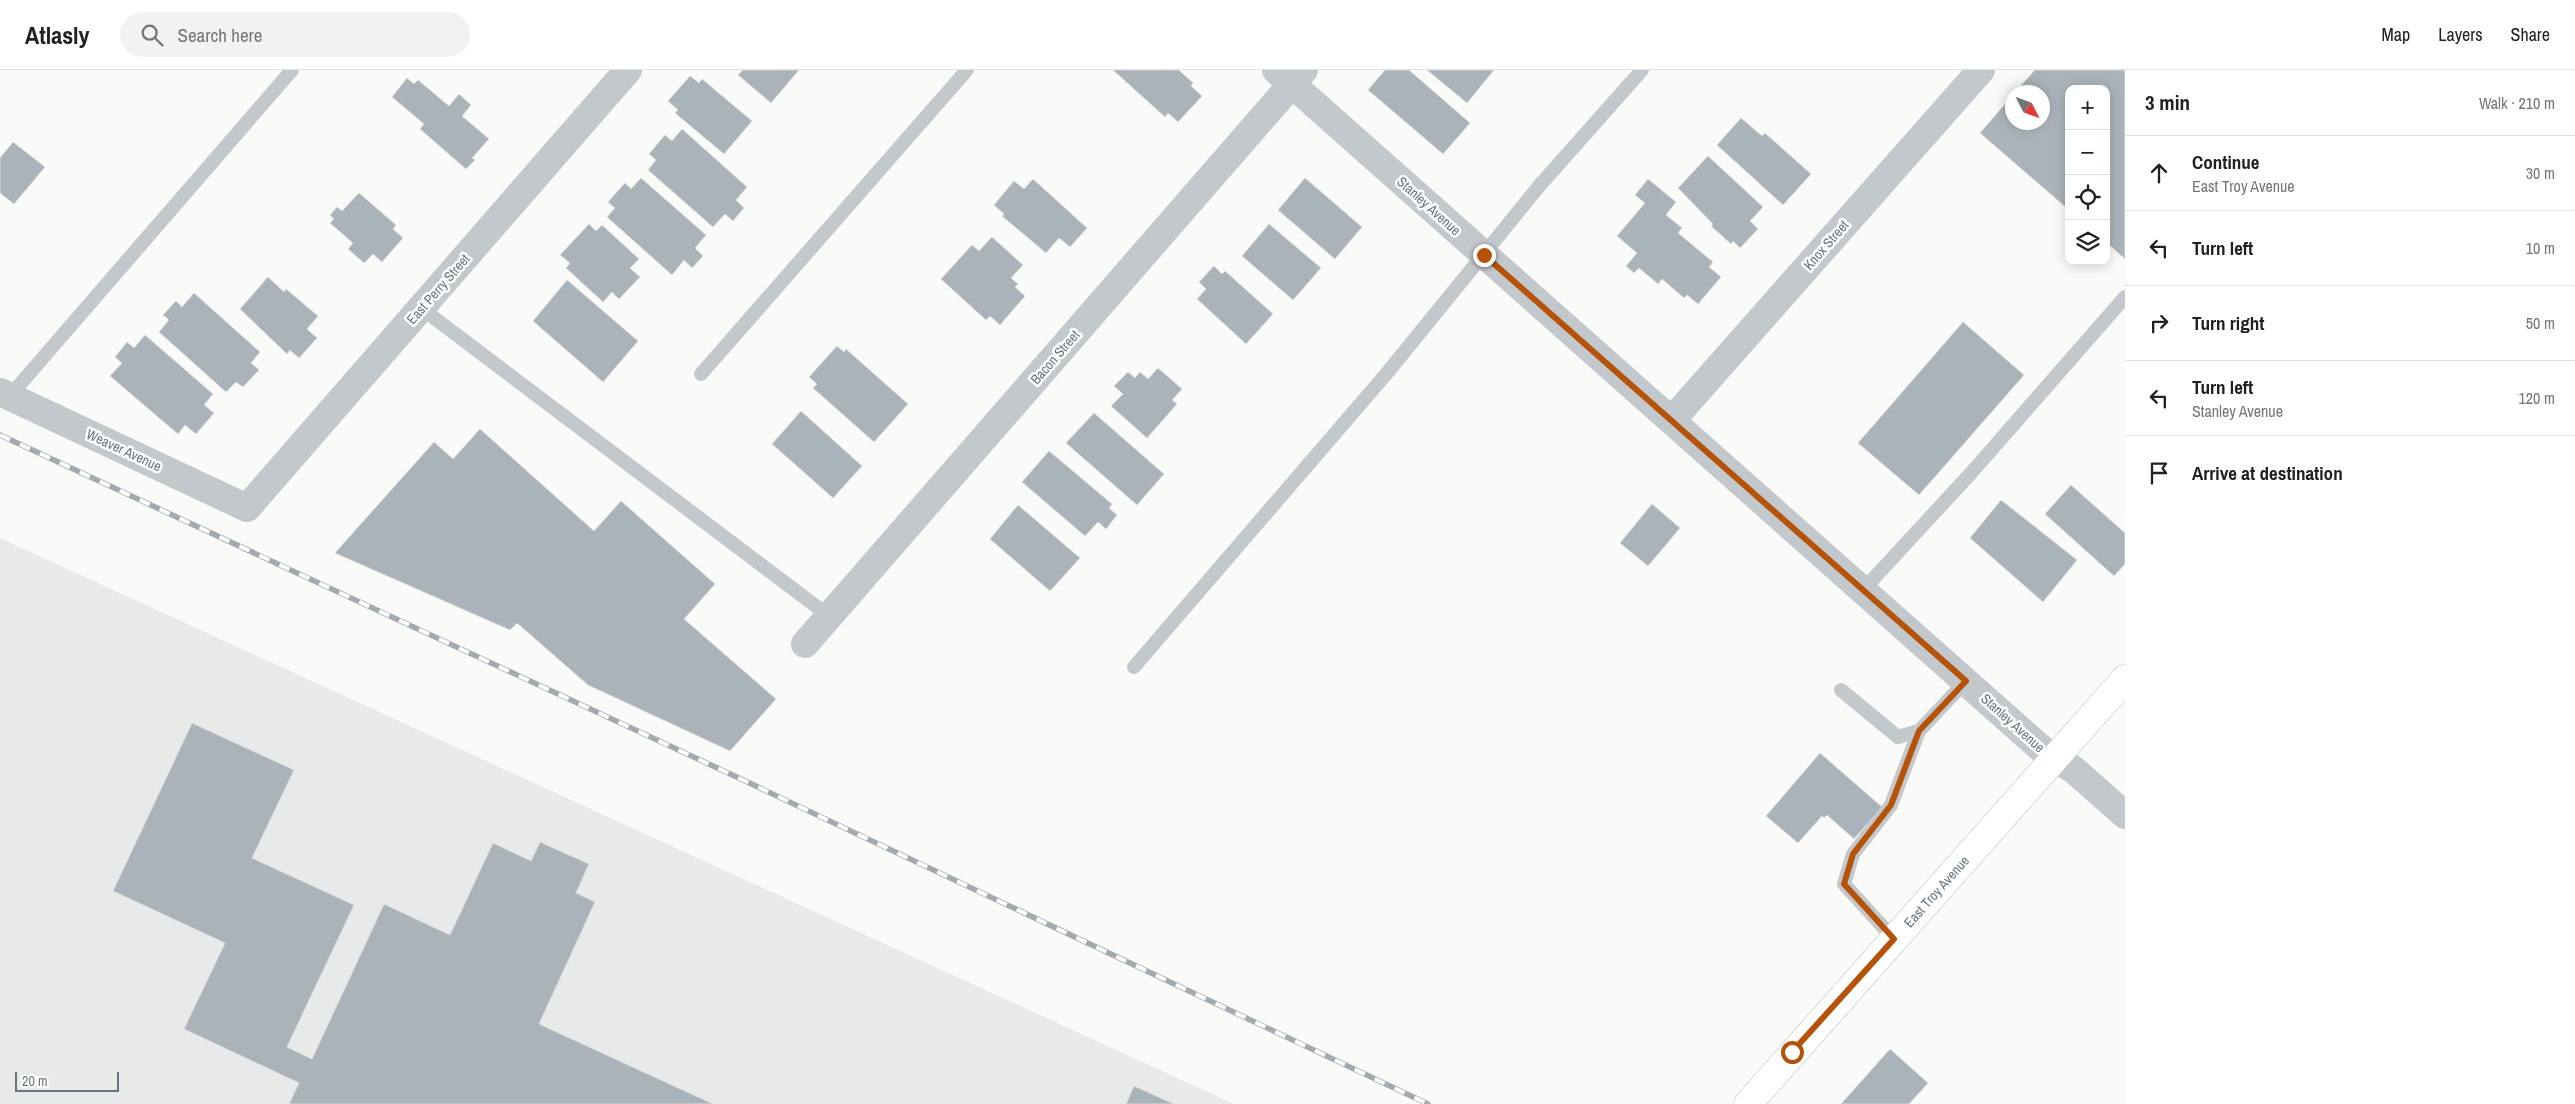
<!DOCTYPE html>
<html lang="en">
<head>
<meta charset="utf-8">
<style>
  :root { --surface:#fff; --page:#f2f2f2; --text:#202124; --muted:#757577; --line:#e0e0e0 }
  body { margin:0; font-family:"Archivo Narrow",sans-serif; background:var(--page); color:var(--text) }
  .controls { position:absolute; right:15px; top:15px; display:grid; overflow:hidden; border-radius:10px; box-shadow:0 2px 12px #0003 }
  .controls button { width:45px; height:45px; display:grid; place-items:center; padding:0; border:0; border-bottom:1px solid var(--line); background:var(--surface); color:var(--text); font:25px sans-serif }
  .compass { position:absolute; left:2005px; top:15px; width:45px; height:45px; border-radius:50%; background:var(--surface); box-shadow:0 2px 12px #0003; rotate:132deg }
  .scale { position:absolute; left:15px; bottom:12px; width:104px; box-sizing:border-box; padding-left:5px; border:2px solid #657683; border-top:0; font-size:14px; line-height:18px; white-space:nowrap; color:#657683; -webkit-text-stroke:4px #fff; paint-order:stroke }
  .stop { position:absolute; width:15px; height:15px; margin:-11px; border:4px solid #b45309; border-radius:50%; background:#fff }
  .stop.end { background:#b45309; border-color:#fff; box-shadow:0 1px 5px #0008 }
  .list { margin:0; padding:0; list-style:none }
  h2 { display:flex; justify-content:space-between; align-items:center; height:65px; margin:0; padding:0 20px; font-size:21px }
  h2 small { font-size:16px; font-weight:400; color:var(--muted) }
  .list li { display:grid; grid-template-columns:32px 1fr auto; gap:15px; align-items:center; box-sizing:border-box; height:75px; padding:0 20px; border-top:1px solid var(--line) }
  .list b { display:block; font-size:19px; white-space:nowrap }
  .list p { margin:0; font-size:16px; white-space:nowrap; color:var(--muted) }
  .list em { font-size:16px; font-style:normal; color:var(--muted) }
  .icon { flex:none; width:28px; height:28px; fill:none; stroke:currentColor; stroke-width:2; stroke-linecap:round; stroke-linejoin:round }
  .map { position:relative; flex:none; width:2125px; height:1034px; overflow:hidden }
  header { display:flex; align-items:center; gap:30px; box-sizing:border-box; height:70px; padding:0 25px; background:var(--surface); border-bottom:1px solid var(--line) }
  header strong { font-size:24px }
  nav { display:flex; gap:28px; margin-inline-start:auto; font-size:18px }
  .search { width:350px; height:45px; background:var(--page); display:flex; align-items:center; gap:12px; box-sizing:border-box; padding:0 18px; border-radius:28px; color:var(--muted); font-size:19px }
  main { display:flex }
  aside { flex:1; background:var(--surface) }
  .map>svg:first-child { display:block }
</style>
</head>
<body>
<header>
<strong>Atlasly</strong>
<div class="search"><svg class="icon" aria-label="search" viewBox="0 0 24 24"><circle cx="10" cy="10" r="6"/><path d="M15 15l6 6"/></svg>Search here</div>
<nav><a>Map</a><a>Layers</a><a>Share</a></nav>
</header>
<main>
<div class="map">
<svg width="2125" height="1034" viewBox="0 0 2125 1034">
  <rect width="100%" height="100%" fill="#fafaf8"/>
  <path fill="#e8e9e9" d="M0,468L1234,1034H0Z"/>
  <path fill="#aab3b9" stroke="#dcdcda" d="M743,0H799L771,33L738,5Z
    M1113,0H1179L1193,13L1191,16L1202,26L1178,52L1168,43L1165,47Z
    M1385,0H1409L1470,53L1443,84L1368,20Z
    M1427,0H1494L1467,33Z
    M2035,0H2125V189L2106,172V19H2069V140L1980,63L2012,26V52H2042V22H2015Z
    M690,6L699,13L702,9L752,51L724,84L675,43L678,40L668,31Z
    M407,8L414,14L418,10L449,36L459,24L471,35L462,46L489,69L472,88L475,90L466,99L420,59L424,54L392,27Z
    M1741,48L1762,66L1765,63L1811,104L1783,135L1717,75Z
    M682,59L747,117L736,130L744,138L733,151L725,144L713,157L648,100L656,90L649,84L665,65L672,71Z
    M13,72L45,97L14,134L0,123V88Z
    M1708,86L1763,137L1750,151L1758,159L1740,178L1733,171L1731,174L1711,156L1713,154L1678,118Z
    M641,108L706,165L695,178L703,186L692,198L684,190L672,205L607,147L615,138L608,132L625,113L631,119Z
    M1305,108L1362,157L1335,189L1278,140Z
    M1033,109L1087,158L1070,177L1059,168L1046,183L1002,146L1004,144L994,135L1014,111L1024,119Z
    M1648,109L1676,132L1666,145L1682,158L1678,163L1713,192L1709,197L1721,207L1698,234L1687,225L1684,228L1662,209L1658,214L1639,198L1634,203L1626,196L1637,183L1617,166L1645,133L1635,125Z
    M359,123L396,155L393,159L403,168L382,192L373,184L364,193L348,179L353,173L330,153L334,149L330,145L337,137L342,141Z
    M589,154L596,161L602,155L639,189L630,198L640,207L619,229L612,222L603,232L566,198L570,193L560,185Z
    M1269,154L1321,198L1293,230L1242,186Z
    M992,167L1023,195L1011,208L1018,214L1015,217L1025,226L1000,255L990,246L986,250L941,209L972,175L979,181Z
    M1214,196L1222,204L1225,201L1273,244L1246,274L1197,229L1206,219L1199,212Z
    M268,207L284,222L286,219L318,246L307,259L317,268L299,288L290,280L287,284L240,239Z
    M567,210L638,271L603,312L533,251Z
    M194,223L260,282L251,293L259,300L243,317L236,312L226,322L159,262L169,250L163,245L176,231L182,237Z
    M1963,252L2024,305L1919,425L1858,373Z
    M145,265L213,324L204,335L214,343L196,364L185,355L178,364L110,306L122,293L115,287L127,272L134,278Z
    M837,276L844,282L846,279L908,334L874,372L813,318L817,314L809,307Z
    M1158,298L1182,319L1172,330L1177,334L1147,368L1111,336L1123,324L1114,316L1128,302L1135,308L1140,302L1148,309Z
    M801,341L862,396L833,428L772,374Z
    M1094,343L1164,404L1137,435L1066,373Z
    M480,359L594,461L621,431L715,514L684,549L776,629L730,681L588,615L517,553L510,560L335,483L434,372L453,389Z
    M1049,381L1112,434L1109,438L1117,445L1106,459L1098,452L1085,466L1022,412Z
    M2071,415L2125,463V494L2114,506L2045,444Z
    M2001,430L2077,490L2043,532L1970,468Z
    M1652,434L1680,458L1648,496L1620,473Z
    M1018,435L1080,488L1050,521L990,469Z
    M192,653L294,700L252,788L354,835L287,977L312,989L384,834L450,865L493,773L531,791L540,772L589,794L576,823L595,832L539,954L713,1034H289L299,1013L184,959L225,873L113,821Z
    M1820,683L1882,737L1854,769L1827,745L1824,748L1822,746L1798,773L1766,746Z
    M1890,979L1928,1013L1909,1034H1841Z
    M1134,1016L1174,1034H1126Z"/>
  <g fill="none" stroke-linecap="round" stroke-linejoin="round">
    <g stroke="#b3babf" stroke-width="29">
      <g id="secondary">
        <path id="s1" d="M1748,1034L2125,609"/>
      </g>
    </g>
    <path stroke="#c3c8cc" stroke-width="14" d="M421,238L829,546
      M701,304L967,0
      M9,327L292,0
      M1863,520L1972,402L2125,227
      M1134,597L1387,303L1540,115L1642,0
      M1841,620L1898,667L1919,661L1966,611
      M1894,869L1844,814L1853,784L1891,735L1919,661"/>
    <path stroke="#c3c8cc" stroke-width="28" d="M1276,0L2045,682L2074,700L2125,745
      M0,322L247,438L628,0
      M1672,350L1981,0
      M805,574L1304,0"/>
    <use href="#secondary" stroke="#fff" stroke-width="28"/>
    <g stroke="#a2aab0" stroke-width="5.5">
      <path id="rail" d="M0,365L741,709L1428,1034"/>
    </g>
    <use href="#rail" stroke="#fff" stroke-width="4" stroke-dasharray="11" stroke-linecap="butt"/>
  </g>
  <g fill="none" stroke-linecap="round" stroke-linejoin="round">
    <path stroke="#b45309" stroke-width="6" d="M1484,185L1966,611L1919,661L1891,735L1853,784L1844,814L1894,869L1792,982"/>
  </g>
  <g text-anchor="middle" stroke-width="5" stroke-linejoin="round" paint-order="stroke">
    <g font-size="14" fill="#657683" stroke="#fff">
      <text transform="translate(1429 136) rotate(42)" y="5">Stanley Avenue</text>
      <text transform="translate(1826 175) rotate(-49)" y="5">Knox Street</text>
      <text transform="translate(438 219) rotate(-49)" y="5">East Perry Street</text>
      <text transform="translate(1055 287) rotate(-49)" y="5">Bacon Street</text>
      <text transform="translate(124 380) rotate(25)" y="5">Weaver Avenue</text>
      <text transform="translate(2013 653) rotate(42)" y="5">Stanley Avenue</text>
      <text dy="5" stroke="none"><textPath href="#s1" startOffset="284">East Troy Avenue</textPath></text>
    </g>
  </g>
</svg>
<div class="controls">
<button>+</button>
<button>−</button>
<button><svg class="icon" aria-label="locate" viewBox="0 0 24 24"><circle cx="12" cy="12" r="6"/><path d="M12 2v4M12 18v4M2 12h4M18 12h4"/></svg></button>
<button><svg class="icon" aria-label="layers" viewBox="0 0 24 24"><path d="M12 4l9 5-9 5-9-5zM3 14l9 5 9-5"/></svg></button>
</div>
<svg class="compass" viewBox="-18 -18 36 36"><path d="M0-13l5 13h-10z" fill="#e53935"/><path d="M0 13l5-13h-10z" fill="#757577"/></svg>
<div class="scale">20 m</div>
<div class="stop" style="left:1792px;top:982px"></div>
<div class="stop end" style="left:1484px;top:185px"></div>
</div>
<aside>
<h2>3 min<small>Walk · 210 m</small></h2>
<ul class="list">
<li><svg class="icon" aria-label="ahead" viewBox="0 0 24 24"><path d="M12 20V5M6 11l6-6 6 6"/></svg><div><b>Continue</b><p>East Troy Avenue</p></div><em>30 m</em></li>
<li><svg class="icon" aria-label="left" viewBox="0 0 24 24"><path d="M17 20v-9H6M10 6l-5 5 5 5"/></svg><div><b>Turn left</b></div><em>10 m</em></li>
<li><svg class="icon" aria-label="right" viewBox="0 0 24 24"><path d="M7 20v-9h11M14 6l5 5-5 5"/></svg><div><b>Turn right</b></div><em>50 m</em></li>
<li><svg class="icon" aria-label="left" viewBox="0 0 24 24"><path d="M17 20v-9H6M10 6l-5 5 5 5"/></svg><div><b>Turn left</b><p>Stanley Avenue</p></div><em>120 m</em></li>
<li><svg class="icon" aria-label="arrive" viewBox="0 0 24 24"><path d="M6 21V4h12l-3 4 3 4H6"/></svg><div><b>Arrive at destination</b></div></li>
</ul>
</aside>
</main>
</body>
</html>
